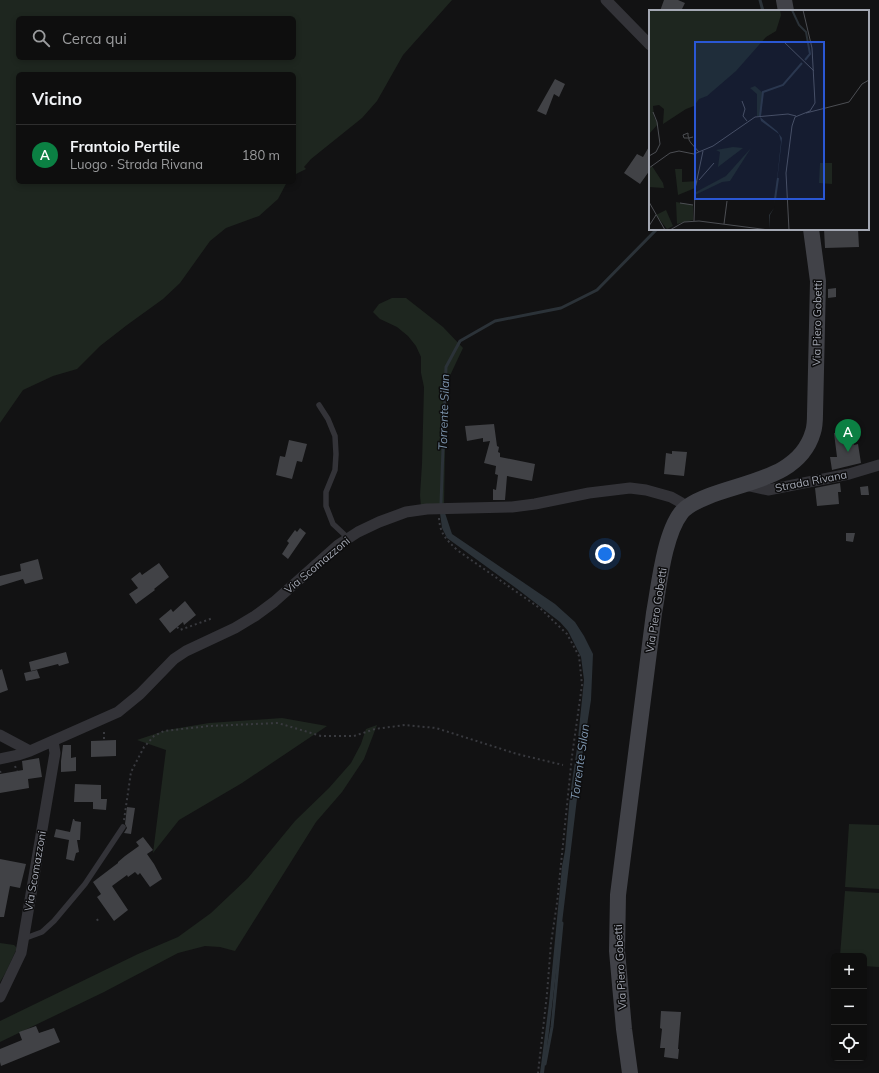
<!DOCTYPE html>
<html lang="it">
<head>
<meta charset="utf-8">
<style>
  :root { --surface:#0e0e0e; --page:#171717; --text:#f1f3f6; --muted:#9b9c9e; --line:#2e2e2e; --accent:#0b8043 }
  body { margin:0; font-family:Mulish,sans-serif; background:var(--page); color:var(--text) }
  .controls { position:absolute; right:12px; bottom:12px; display:grid; overflow:hidden; border-radius:6px; box-shadow:0 2px 6px #0003 }
  .controls button { width:36px; height:36px; display:grid; place-items:center; padding:0; border:0; border-bottom:1px solid var(--line); background:var(--surface); color:var(--text); font:20px sans-serif }
  .you { position:absolute; left:605px; top:554px; width:14px; height:14px; margin:-10px; border:3px solid #fff; border-radius:50%; background:#1a73e8; box-shadow:0 0 0 6px #1a73e833 }
  .badge { display:grid; place-items:center; width:26px; height:26px; border-radius:50%; background:var(--accent); color:#fff; font-size:13px; font-weight:700 }
  .pin { position:absolute; translate:-50% -33px; filter:drop-shadow(0 1px 2px #0008) }
  .pin::after { content:''; position:absolute; top:21px; width:14px; height:12px; background:inherit; clip-path:polygon(0 0,100% 0,50% 100%) }
  .list { margin:0; padding:0; list-style:none }
  h2 { display:flex; justify-content:space-between; align-items:center; height:52px; margin:0; padding:0 16px; font-size:17px }
  h2 small { font-size:13px; font-weight:400; color:var(--muted) }
  .list li { display:grid; grid-template-columns:26px 1fr auto; gap:12px; align-items:center; box-sizing:border-box; height:60px; padding:0 16px; border-top:1px solid var(--line) }
  .list b { display:block; font-size:15px; white-space:nowrap }
  .list p { margin:0; font-size:13px; white-space:nowrap; color:var(--muted) }
  .list em { font-size:13px; font-style:normal; color:var(--muted) }
  .icon { flex:none; width:22px; height:22px; fill:none; stroke:currentColor; stroke-width:2; stroke-linecap:round; stroke-linejoin:round }
  .map { position:relative; flex:none; width:879px; height:1073px; overflow:hidden }
  .search { position:absolute; background:var(--surface); box-shadow:0 2px 6px #0003; left:16px; top:16px; width:280px; height:44px; display:flex; align-items:center; gap:10px; box-sizing:border-box; padding:0 14px; border-radius:6px; color:var(--muted); font-size:15px }
  .panel { position:absolute; background:var(--surface); box-shadow:0 2px 6px #0003; left:16px; top:72px; width:280px; height:112px; border-radius:6px }
  .map>svg:first-child { display:block }
</style>
</head>
<body>
<div class="map">
<svg width="879" height="1073" viewBox="0 0 879 1073">
  <rect width="100%" height="100%" fill="#121213"/>
  <path fill="#1e261f" fill-rule="evenodd" d="M0,0H452L403,55L377,101L362,118L311,159L304,167L306,169L294,175V74H18V182H287L278,199L259,216L226,228L210,241L180,283L163,299L127,325L100,346L77,369L53,376L23,390L0,423ZM18,18H294V58H18Z
    M392,298H406L443,327L463,348L446,384L444,508L421,507L420,495L422,464L424,387L421,373V357L416,346L408,336L397,327L380,319L373,312L379,304Z
    M282,718L327,726L242,783L179,820L153,853L166,750L137,740L167,730L209,723Z
    M377,725L364,759L342,792L316,822L235,951L220,947L205,946L178,953L104,992L0,1042V1021L138,954L178,937L211,913L248,878L295,821L329,788L351,763L361,744L366,729Z
    M849,824L879,825V889L845,887Z
    M845,891L879,893V967L864,966V956H840Z
    M0,943L14,945L17,948L6,972L0,982Z"/>
  <path fill="#2b3238" d="M440,513H445L452,534L555,604L575,622L584,636L593,654L591,700L582,757L544,1073H540L549,1003L562,866L565,851L570,795L577,748L584,680L581,657L568,631L560,622L516,588L447,538L442,528Z"/>
  <g fill="none" stroke-linecap="round" stroke-linejoin="round">
    <path stroke="#2b3238" stroke-width="3" d="M760,0L763,11
      M441,503L446,367L460,341L495,321L561,308L597,290L657,229
      M545,1064L552,1027L562,923"/>
  </g>
  <path fill="#414246" d="M664,0H678L685,3L681,11H660Z
    M555,79L565,84L559,97L554,94L546,115L537,111Z
    M650,145V170L640,184L624,173L637,154L643,157Z
    M824,229H858L859,247L825,248Z
    M836,288V297L828,298V289Z
    M494,424L497,446L499,447L498,452L500,453V457L535,464L532,481L507,476L505,500H493V489L496,490L498,475L495,474L496,466L484,463L490,441L483,442V438L467,441L465,426Z
    M852,431L854,445L858,444L861,463L832,470L830,457H837L834,433Z
    M289,440L307,444L302,462L297,461L292,479L276,475L280,456L285,457Z
    M672,451L687,452L684,476L664,474L666,453L672,454Z
    M840,483L841,492H838L839,504L817,506L815,488Z
    M868,486L869,495H861L860,487Z
    M300,528L306,533L288,559L282,554L289,543L287,541L295,530L297,532Z
    M846,533H855L853,542L846,541Z
    M38,559L43,579L25,584L23,579L0,586V576L21,571L20,564Z
    M159,563L169,577L154,589L155,590L136,604L129,594L138,588L131,579L140,572L142,575Z
    M185,601L196,615L184,625L183,622L170,633L159,619L171,609L173,612Z
    M66,652L69,663L59,666L58,664L31,671L29,662Z
    M2,669L8,690L0,693V670Z
    M37,670L40,678L26,681L24,673Z
    M116,740V756L91,757V741Z
    M63,745H71V758L76,757V771L61,772V761Z
    M39,758L42,777L28,779L29,788L0,793V774L23,770L22,761Z
    M75,784L101,785V799H107L106,810L93,809V802H74Z
    M127,807L135,808L131,834L124,833L127,828L125,824Z
    M73,819H74L75,821L81,822L80,840H77L79,852L76,853L74,861L66,859L69,840L54,837L56,829L70,832Z
    M143,837L153,850L147,854L154,864L162,879L150,887L140,873L138,875L135,872L128,877L127,875L112,886L128,910L114,921L97,897L101,894L93,882L118,863V862L125,856L139,846L136,842Z
    M0,859L26,864L20,888L10,886L4,917H0Z
    M661,1011L681,1012L678,1049H679L678,1059L664,1057L665,1048H660L662,1029L660,1028Z
    M36,1026L39,1033L54,1028L60,1042L1,1066L0,1062V1049L22,1040L19,1032Z"/>
  <g fill="none" stroke-linecap="round" stroke-linejoin="round">
    <path stroke="#393a3f" stroke-width="2" stroke-dasharray="2 3" stroke-linecap="butt" d="M439,518C440,534 446,539 457,550L541,609L567,634L579,656L582,685L572,756L557,903L551,943L547,994L538,1073
      M177,627L180,630L213,618
      M104,739V729
      M15,766L17,771
      M0,771L1,774
      M124,820L131,772L144,747L154,736L164,731L209,726L278,723L321,736H354L375,729L405,725L436,728L517,754L563,765
      M97,919L98,921"/>
    <path stroke="#333338" stroke-width="5.5" d="M319,405L328,419L335,436L336,454L335,470L326,492V506L333,524L348,538
      M23,939L42,932L54,921L85,884L123,827"/>
    <path stroke="#333338" stroke-width="11" d="M606,0L650,45
      M745,485L768,490L849,474L879,465
      M0,735L30,751
      M0,759L18,755L30,751L118,712L140,694L174,659L186,651L235,628L255,616L274,602L338,545L358,532L379,522L406,512L427,509L512,507L535,504L589,493L630,488L646,490L671,497L680,502L687,507
      M0,997L21,953L55,753L53,741"/>
    <path stroke="#414248" stroke-width="16" d="M784,0L786,11
      M630,1073L624,1029L617,951L618,895L654,613C659,586 664,535 681,513C687,505 699,500 709,496C747,481 800,477 813,432C815,426 815,419 815,414L818,281L811,229"/>
  </g>
  <g text-anchor="middle" stroke-width="3" stroke-linejoin="round" paint-order="stroke">
    <g font-size="11" fill="#a4a8b3" stroke="#0d0d0e">
      <text transform="translate(817 323) rotate(-89)" y="4">Via Piero Gobetti</text>
      <text transform="translate(811 481) rotate(-11)" y="4">Strada Rivana</text>
      <text transform="translate(317 565) rotate(-40)" y="4">Via Scomazzoni</text>
      <text transform="translate(656 610) rotate(-81)" y="4">Via Piero Gobetti</text>
      <text transform="translate(35 871) rotate(-80)" y="4">Via Scomazzoni</text>
      <text transform="translate(620 967) rotate(-93)" y="4">Via Piero Gobetti</text>
    </g>
    <g font-size="12" font-style="italic" fill="#7c94ad" stroke="#0d0d0e">
      <text transform="translate(444 412) rotate(-88)" y="4">Torrente Silan</text>
      <text transform="translate(580 762) rotate(-82)" y="4">Torrente Silan</text>
    </g>
  </g>
  <g transform="translate(649 10)">
    <rect width="220" height="220" fill="#121213"/>
    <path d="M2,0H131L132,5L127,21L117,27L87,61L58,86L50,89L45,96L37,99L14,114L15,99L10,95L4,96L5,107L9,114L0,124V3ZM106,76L114,83L112,106H108V84L101,78ZM84,137L94,138L69,157L71,142L67,140ZM102,138L81,171L73,172L46,185L47,182L77,166ZM171,153H183V174L170,173ZM3,156L14,173L15,178L0,177V159ZM26,159H33V172L49,171L46,178L29,185ZM27,192L44,195V210L28,214ZM17,200L24,216L18,219L7,205Z" fill="#1e261f"/>
    <path d="M111,107L128,121L133,128L125,198L121,205L120,219V205L125,198L132,132L130,124L112,111Z" fill="#2b3238"/>
    <path fill="none" stroke="#2b3238" stroke-width="2" d="M143,0L150,15L157,22L161,44L156,50M111,106L114,82L134,75L153,53M126,189L129,168"/>
    <path fill="none" stroke="#4c4e53" stroke-width="1" d="M134,31L165,61M93,91L96,99L94,106L98,111M157,103L200,92L213,74L220,70M44,127L40,128H35L34,125L39,123V126L40,128V130L42,133L50,142M0,146L7,142L11,134L8,112L4,102M0,158L21,143L30,141L45,144L64,136L106,107L139,104L147,106M50,170L65,153M0,192L16,220M31,193L44,195M45,211L46,179L54,141M75,214L78,191M0,216L7,205M21,220L35,212L50,211L120,220M140,220L137,163L143,116L146,107L161,101L166,93L163,38L154,0"/>
    <path fill="#2a57d4" fill-opacity="0.15" stroke="#2a57d4" stroke-width="2" d="M46,32H175V189H46Z"/>
    <rect width="220" height="220" fill="none" stroke="#a4a8b3" stroke-width="2"/>
  </g>
</svg>
<div class="controls">
<button>+</button>
<button>−</button>
<button><svg class="icon" aria-label="locate" viewBox="0 0 24 24"><circle cx="12" cy="12" r="6"/><path d="M12 2v4M12 18v4M2 12h4M18 12h4"/></svg></button>
</div>
<div class="you"></div>
<div class="pin badge" style="left:848px;top:452px">A</div>
<div class="search"><svg class="icon" aria-label="search" viewBox="0 0 24 24"><circle cx="10" cy="10" r="6"/><path d="M15 15l6 6"/></svg>Cerca qui</div>
<section class="panel">
<h2>Vicino<small></small></h2>
<ul class="list">
<li><span class="badge">A</span><div><b>Frantoio Pertile</b><p>Luogo · Strada Rivana</p></div><em>180 m</em></li>
</ul>
</section>
</div>
</body>
</html>
